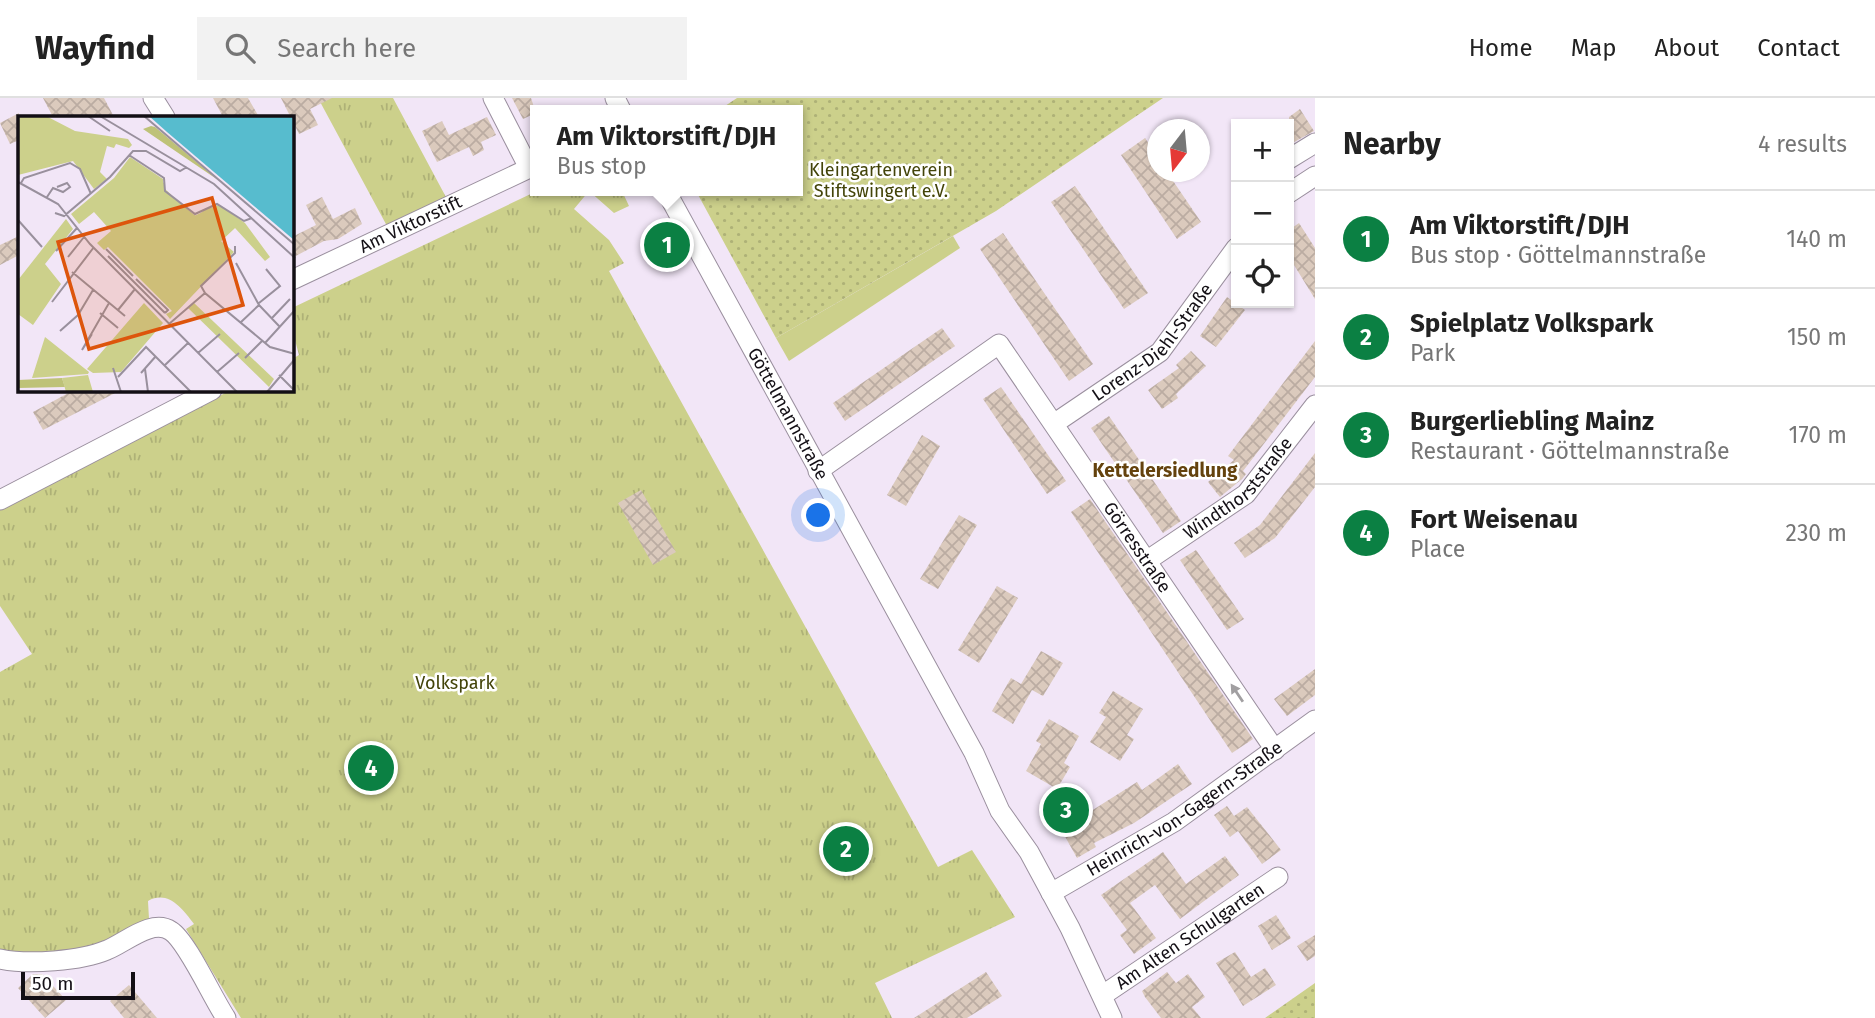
<!DOCTYPE html>
<html lang="en">
<head>
<meta charset="utf-8">
<style>
  :root { --surface:#fff; --page:#f2f2f2; --text:#222; --muted:#767676; --line:#e0e0e0; --accent:#0b8043 }
  body { margin:0; font-family:"Fira Sans",sans-serif; background:var(--page); color:var(--text) }
  .controls { position:absolute; right:21px; top:21px; display:grid; overflow:hidden; border-radius:0px; box-shadow:0 2px 5px #0004 }
  .controls button { width:63px; height:63px; display:grid; place-items:center; padding:0; border:0; border-bottom:2px solid var(--line); background:var(--surface); color:var(--text); font:35px sans-serif }
  .compass { position:absolute; left:1147px; top:21px; width:63px; height:63px; border-radius:50%; background:var(--surface); box-shadow:0 2px 5px #0004; rotate:196deg }
  .scale { position:absolute; left:21px; bottom:18px; width:114px; box-sizing:border-box; padding-left:7px; border:4px solid #130f15; border-top:0; font-size:19px; line-height:24px; white-space:nowrap; color:#130f15; -webkit-text-stroke:5px #fff; paint-order:stroke }
  .you { position:absolute; left:819px; top:418px; width:24px; height:24px; margin:-18px; border:5px solid #fff; border-radius:50%; background:#1a73e8; box-shadow:0 0 0 10px #1a73e833 }
  .badge { display:grid; place-items:center; width:46px; height:46px; border-radius:50%; background:var(--accent); color:#fff; font-size:23px; font-weight:700 }
  .pin { position:absolute; translate:-50% -50%; border:4px solid #fff; box-shadow:0 2px 7px #0006 }
  .popup { position:absolute; left:530px; top:7px; width:273px; height:91px; box-sizing:border-box; display:grid; place-content:center; border-radius:0px; background:var(--surface); filter:drop-shadow(0 2px 5px #0005); font-size:23px; white-space:nowrap; color:var(--muted) }
  .popup b { font-size:26px; color:var(--text) }
  .popup::after { content:''; position:absolute; left:50%; top:100%; margin-left:-14px; border:14px solid transparent; border-top-color:var(--surface) }
  .list { margin:0; padding:0; list-style:none }
  h2 { display:flex; justify-content:space-between; align-items:center; height:91px; margin:0; padding:0 28px; font-size:30px }
  h2 small { font-size:23px; font-weight:400; color:var(--muted) }
  .list li { display:grid; grid-template-columns:46px 1fr auto; gap:21px; align-items:center; box-sizing:border-box; height:98px; padding:0 28px; border-top:2px solid var(--line) }
  .list b { display:block; font-size:26px; white-space:nowrap }
  .list p { margin:0; font-size:23px; white-space:nowrap; color:var(--muted) }
  .list em { font-size:23px; font-style:normal; color:var(--muted) }
  .icon { flex:none; width:38px; height:38px; fill:none; stroke:currentColor; stroke-width:2; stroke-linecap:round; stroke-linejoin:round }
  .map { position:relative; flex:none; width:1315px; height:920px; overflow:hidden }
  header { display:flex; align-items:center; gap:42px; box-sizing:border-box; height:98px; padding:0 35px; background:var(--surface); border-bottom:2px solid var(--line) }
  header strong { font-size:33px }
  nav { display:flex; gap:38px; margin-inline-start:auto; font-size:24px }
  .search { width:490px; height:63px; background:var(--page); display:flex; align-items:center; gap:18px; box-sizing:border-box; padding:0 24px; border-radius:0px; color:var(--muted); font-size:26px }
  main { display:flex }
  aside { flex:1; background:var(--surface) }
  .map>svg:first-child { display:block }
</style>
</head>
<body>
<header>
<strong>Wayfind</strong>
<div class="search"><svg class="icon" aria-label="search" viewBox="0 0 24 24"><circle cx="10" cy="10" r="6"/><path d="M15 15l6 6"/></svg>Search here</div>
<nav><a>Home</a><a>Map</a><a>About</a><a>Contact</a></nav>
</header>
<main>
<div class="map">
<svg width="1315" height="920" viewBox="0 0 1315 920">
  <defs>
    <pattern id="park-tufts" width="24" height="20" patternUnits="userSpaceOnUse" patternTransform="scale(1.75)"><rect width="24" height="20" fill="#ccd08b"/><path d="M3 7l-1-3M5 7V3M7 7l1-3M15 17l-1-3M17 17v-4M19 17l1-3" fill="none" stroke="#aeb177"/></pattern>
    <pattern id="garden-dots" width="8" height="8" patternUnits="userSpaceOnUse" patternTransform="scale(1.75)"><rect width="8" height="8" fill="#ccd08b"/><path d="M2 2h.1M6 6h.1" fill="none" stroke="#aeb177" stroke-width="1.8" stroke-linecap="round"/></pattern>
    <pattern id="building-cross-hatch" width="8" height="8" patternUnits="userSpaceOnUse" patternTransform="scale(1.75)"><rect width="8" height="8" fill="#dbcabd"/><path d="M0 0l8 8M0 8l8-8" fill="none" stroke="#bbaca2"/></pattern>
  </defs>
  <rect width="100%" height="100%" fill="#f2e6f7"/>
  <path fill="#ccd08b" d="M953,138L960,150L789,263L776,240Z"/>
  <path fill="url(#park-tufts)" d="M318,0H393L447,101L387,128Z
    M537,93H622L629,108L614,115L589,93L574,111L609,142L624,165L609,173L938,769L972,752L1015,819L875,885L892,920H241L186,831L194,826C182,810 168,792 148,803L149,821L144,828L73,855L0,854V574L32,556L0,508V410L231,292H292V261L299,257L292,231V210Z"/>
  <path fill="url(#garden-dots)" d="M737,0H1163L996,113L776,240L696,93H798V12H719Z
    M1315,885V920H1265Z"/>
  <path fill="url(#building-cross-hatch)" d="M43,0H104L114,19H53Z
    M213,0H248L259,19H223Z
    M281,0H332L310,11L318,27L299,36Z
    M512,0H531L536,15L523,21Z
    M1300,11L1314,33L1289,47V19Z
    M19,15V42L10,46L0,25Z
    M487,19L496,37L481,44L484,52L473,58L469,49L437,64L422,33L442,23L449,37Z
    M1145,40L1158,59V74H1167L1201,124L1177,141L1121,57Z
    M1075,88L1148,195L1124,211L1051,104Z
    M322,99L333,121L355,110L362,126L338,141L324,143L292,160V139L316,127L306,107Z
    M1299,125L1315,150V201L1289,159V132Z
    M1003,135L1093,266L1069,283L980,151Z
    M19,138V157L0,167V147Z
    M1227,199L1245,212L1216,249L1200,238Z
    M942,230L955,248L845,323L833,305Z
    M1315,243V279L1243,373L1246,376L1242,381L1220,399L1208,384L1234,362L1228,358Z
    M1191,253L1206,268L1176,296L1178,300L1162,311L1148,292L1179,270L1176,267Z
    M1001,289L1066,383L1047,396L983,301Z
    M74,292H121L43,332L33,314Z
    M1109,318L1181,423L1163,435L1091,330Z
    M922,337L940,348L906,408L887,397Z
    M1315,355V389L1275,440L1245,460L1234,445L1260,427Z
    M641,392L676,454L653,467L618,405Z
    M1090,401L1253,641L1232,655L1071,414Z
    M959,417L977,427L938,491L920,481Z
    M1196,452L1244,521L1227,532L1180,462Z
    M997,488L1018,500L979,565L958,552Z
    M1041,553L1063,565L1043,598L1032,592L1013,626L992,613L1011,580L1021,586Z
    M1315,571V597L1287,618L1274,601Z
    M1113,593L1143,611L1127,637L1134,641L1120,663L1090,644L1106,619L1099,615Z
    M1049,621L1079,638L1064,665L1070,669L1057,691L1026,673L1041,646L1036,643Z
    M1178,666L1192,686L1134,725L1094,745L1096,749L1077,760L1052,715L1082,698L1088,715L1137,684L1142,692Z
    M1227,708L1234,718L1247,709L1281,752L1262,766L1238,733L1230,739L1214,717Z
    M1163,754L1186,786L1225,758L1239,777L1180,821L1155,787L1130,805L1156,840L1134,856L1120,837L1127,832L1101,797Z
    M1276,817L1291,840L1272,852L1258,828Z
    M1315,837V858L1307,863L1297,848Z
    M1235,854L1251,879L1265,870L1276,887L1243,908L1216,865Z
    M986,874L1002,898L967,920H914Z
    M1167,874L1176,885L1188,876L1205,899L1192,909L1201,920H1161L1145,899L1142,893Z
    M33,876H42L66,902L45,920L18,890Z
    M129,887L157,920H124L110,903Z"/>
  <g fill="none" stroke-linecap="round" stroke-linejoin="round">
    <g stroke="#9a8f9e" stroke-width="21">
      <g id="minor">
        <path d="M153,0L165,19"/>
        <path d="M493,0L529,70"/>
        <path d="M615,0L621,12"/>
        <path d="M1289,61L1315,45"/>
        <path id="s1" d="M666,93L974,655L1000,713L1029,754L1070,830L1112,920"/>
        <path d="M1289,95L1315,78"/>
        <path id="s2" d="M292,182L536,67"/>
        <path id="s3" d="M1055,325L1160,254L1236,150"/>
        <path id="s4" d="M818,373L999,246L1275,652"/>
        <path d="M0,402L212,292"/>
        <path id="s5" d="M1148,462L1246,396L1315,307"/>
        <path id="s6" d="M1051,795L1174,724L1315,622"/>
        <path d="M0,861C28,867 81,863 107,852C125,845 152,820 171,833C187,843 213,901 226,920"/>
        <path id="s7" d="M1103,897L1278,779"/>
      </g>
    </g>
    <use href="#minor" stroke="#fff" stroke-width="19"/>
  </g>
  <defs><path id="oneway-solid" d="M-6-.8H1V-3.2L6.5 0L1 3.2V.8H-6Z" transform="scale(1.75)"/></defs>
  <use fill="#a19fa1" href="#oneway-solid" transform="translate(1237 595) rotate(-124)"/>
  <g text-anchor="middle" stroke-width="5" stroke-linejoin="round" paint-order="stroke">
    <g font-size="18" fill="#434409" stroke="#fff">
      <text x="881" y="78">Kleingartenverein<tspan x="881" dy="21">Stiftswingert e.V.</tspan></text>
      <text x="455" y="591">Volkspark</text>
    </g>
    <g font-size="18" fill="#130f15" stroke="#fff">
      <text dy="6" stroke="none"><textPath href="#s2" startOffset="131">Am Viktorstift</textPath></text>
      <text dy="6" stroke="none"><textPath href="#s3" startOffset="128">Lorenz-Diehl-Straße</textPath></text>
      <text dy="6" stroke="none"><textPath href="#s1" startOffset="254">Göttelmannstraße</textPath></text>
      <text dy="6" stroke="none"><textPath href="#s5" startOffset="116">Windthorststraße</textPath></text>
      <text dy="6" stroke="none"><textPath href="#s4" startOffset="467">Görresstraße</textPath></text>
      <text dy="6" stroke="none"><textPath href="#s6" startOffset="158">Heinrich-von-Gagern-Straße</textPath></text>
      <text dy="6" stroke="none"><textPath href="#s7" startOffset="105">Am Alten Schulgarten</textPath></text>
    </g>
    <g font-size="19" font-weight="bold" fill="#64420d" stroke="#fff">
      <text x="1165" y="379">Kettelersiedlung</text>
    </g>
  </g>
  <g transform="translate(18 18)">
    <rect width="276" height="276" fill="#f2e6f7"/>
    <path d="M117,50L146,67L147,75L179,101L188,92L205,91L227,107L252,141L247,145L217,112L203,125L179,104L168,106L167,97L141,78L139,71L125,61L112,60Z" fill="#ccd08b"/>
    <path d="M133,10L137,11L200,64L125,13ZM44,262L47,271L0,272V264Z" fill="#bec278"/>
    <path d="M0,0H28L57,15L110,23L114,29L111,32L98,28L96,32L89,30L82,56L89,63L76,73L55,45L0,59ZM112,41L145,63L146,72L176,100L200,89L224,105L203,125L216,136L152,203L148,198L154,195L90,131L86,134L79,127L93,115L76,96L61,108L53,98L96,62ZM176,187L256,263L251,271L170,192Z" fill="#ccd08b"/>
    <path d="M0,28H5L7,35H25V41L0,53ZM48,103L55,113L27,148L43,168L15,209L0,198V164ZM126,187L145,207L103,256L75,257L69,253ZM27,221L71,256L70,258L14,262ZM70,259L75,276H48L44,262Z" fill="#ccd08b"/>
    <path d="M131,0H276V124L149,16Z" fill="#57bcce"/>
    <path fill="none" stroke="#99909d" stroke-width="2" d="M70,0L92,15M82,0L196,68L277,142M126,0L277,129M111,39L146,62L147,75L177,98L199,88L226,105L234,102M0,66L40,88L72,128L219,276M3,67L6,62L52,47L62,53L73,78M29,81L35,72L45,76L52,71L49,67L39,71M37,97L46,100L92,61L115,35H128L162,55L169,51M0,104L24,131M217,130V137L183,170L187,177L252,231L277,238M88,133L115,160M38,135L59,112M90,140L109,159M50,141L66,121M218,147L241,189L222,207M54,156L107,200M109,159L147,197M118,163L150,194L147,197M34,186L76,131M241,187L262,170L248,153M241,189L261,210M100,194L117,173M82,197L100,212M59,200L42,215L60,199L75,174M254,202L272,183M151,208L187,177M74,218L64,234L91,187M247,227L277,194M180,237L202,218M227,242L244,225M147,249L170,227M95,252L103,276M127,253L130,276M199,256L221,237M123,257L138,240M261,259L277,275M100,261L128,231L173,276M249,276L277,243"/>
    <path fill="#dd550c" fill-opacity="0.15" stroke="#dd550c" stroke-width="3.5" d="M194,82L225,189L71,233L40,126Z"/>
    <rect width="276" height="276" fill="none" stroke="#130f15" stroke-width="3.5"/>
  </g>
</svg>
<div class="controls">
<button>+</button>
<button>−</button>
<button><svg class="icon" aria-label="locate" viewBox="0 0 24 24"><circle cx="12" cy="12" r="6"/><path d="M12 2v4M12 18v4M2 12h4M18 12h4"/></svg></button>
</div>
<svg class="compass" viewBox="-18 -18 36 36"><path d="M0-13l5 13h-10z" fill="#e53935"/><path d="M0 13l5-13h-10z" fill="#767676"/></svg>
<div class="scale">50 m</div>
<div class="you"></div>
<div class="pin badge" style="left:667px;top:147px">1</div>
<div class="popup"><b>Am Viktorstift/DJH</b>Bus stop</div>
<div class="pin badge" style="left:846px;top:751px">2</div>
<div class="pin badge" style="left:1066px;top:712px">3</div>
<div class="pin badge" style="left:371px;top:670px">4</div>
</div>
<aside>
<h2>Nearby<small>4 results</small></h2>
<ul class="list">
<li><span class="badge">1</span><div><b>Am Viktorstift/DJH</b><p>Bus stop · Göttelmannstraße</p></div><em>140 m</em></li>
<li><span class="badge">2</span><div><b>Spielplatz Volkspark</b><p>Park</p></div><em>150 m</em></li>
<li><span class="badge">3</span><div><b>Burgerliebling Mainz</b><p>Restaurant · Göttelmannstraße</p></div><em>170 m</em></li>
<li><span class="badge">4</span><div><b>Fort Weisenau</b><p>Place</p></div><em>230 m</em></li>
</ul>
</aside>
</main>
</body>
</html>
